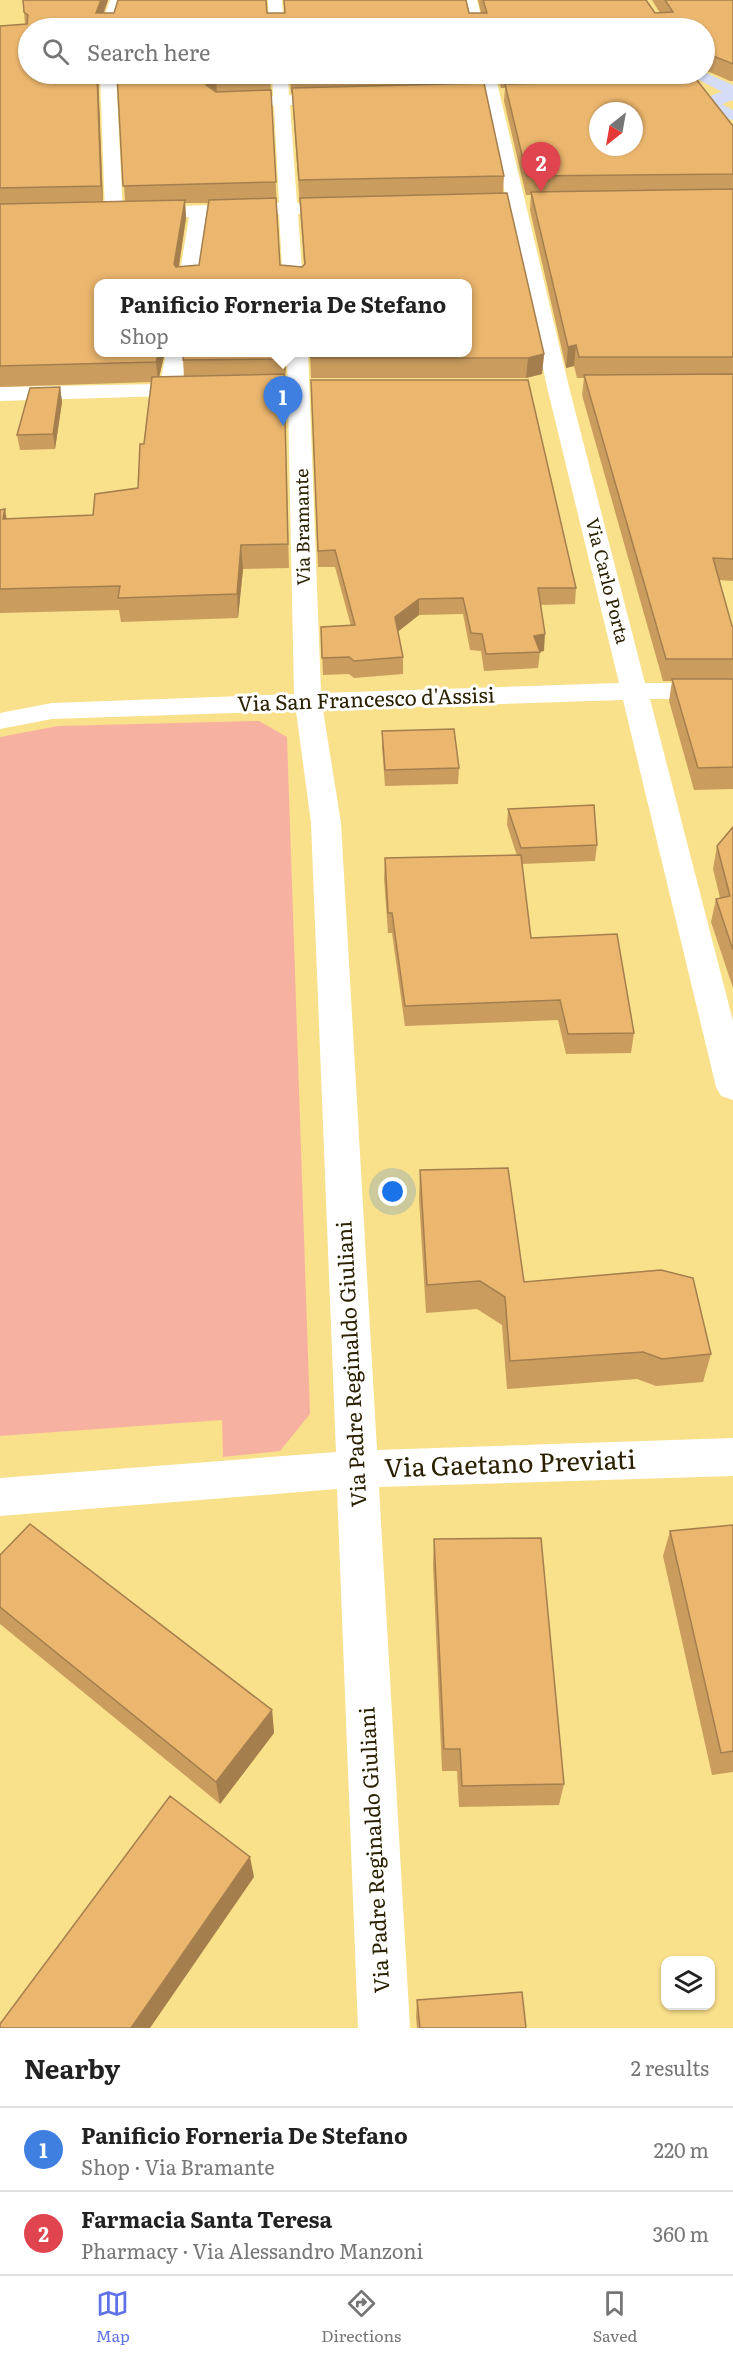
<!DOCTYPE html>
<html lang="en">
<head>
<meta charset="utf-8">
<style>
  :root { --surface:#fff; --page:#f2f2f2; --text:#222; --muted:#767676; --line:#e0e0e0; --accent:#6172e9 }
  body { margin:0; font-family:Literata,serif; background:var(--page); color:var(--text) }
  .controls { position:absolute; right:18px; bottom:18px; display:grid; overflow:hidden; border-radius:12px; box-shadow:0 2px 4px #0004 }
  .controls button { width:54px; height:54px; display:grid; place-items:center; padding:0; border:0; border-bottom:2px solid var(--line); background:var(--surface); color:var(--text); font:30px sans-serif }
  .compass { position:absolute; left:589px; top:102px; width:54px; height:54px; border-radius:50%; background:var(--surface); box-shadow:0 2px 4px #0004; rotate:211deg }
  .you { position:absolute; left:393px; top:1192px; width:21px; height:21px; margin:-15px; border:4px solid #fff; border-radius:50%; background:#1a73e8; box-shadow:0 0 0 9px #1a73e833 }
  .badge { display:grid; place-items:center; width:39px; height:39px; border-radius:50%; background:var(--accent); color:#fff; font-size:20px; font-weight:700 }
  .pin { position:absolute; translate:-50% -50px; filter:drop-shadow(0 2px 3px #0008) }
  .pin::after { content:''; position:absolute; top:32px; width:21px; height:18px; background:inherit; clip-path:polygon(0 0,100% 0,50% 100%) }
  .popup { position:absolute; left:94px; top:279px; width:378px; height:78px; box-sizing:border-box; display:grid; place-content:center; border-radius:12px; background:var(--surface); filter:drop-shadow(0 2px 4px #0005); font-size:20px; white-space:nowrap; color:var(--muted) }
  .popup b { font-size:22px; color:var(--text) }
  .popup::after { content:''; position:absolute; left:50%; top:100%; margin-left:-12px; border:12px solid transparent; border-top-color:var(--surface) }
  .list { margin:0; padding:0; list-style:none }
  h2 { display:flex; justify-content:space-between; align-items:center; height:78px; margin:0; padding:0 24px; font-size:26px }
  h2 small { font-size:20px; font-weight:400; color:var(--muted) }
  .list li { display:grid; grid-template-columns:39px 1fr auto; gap:18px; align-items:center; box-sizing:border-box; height:84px; padding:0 24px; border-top:2px solid var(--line) }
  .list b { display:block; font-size:22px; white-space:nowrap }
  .list p { margin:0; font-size:20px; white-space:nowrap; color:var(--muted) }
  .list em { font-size:20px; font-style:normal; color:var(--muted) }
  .icon { flex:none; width:33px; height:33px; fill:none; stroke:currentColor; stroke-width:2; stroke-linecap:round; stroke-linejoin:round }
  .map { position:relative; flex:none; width:733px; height:2028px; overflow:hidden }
  .search { position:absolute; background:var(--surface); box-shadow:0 2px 4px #0004; left:18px; right:18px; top:18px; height:66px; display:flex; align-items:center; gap:15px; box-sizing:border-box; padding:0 21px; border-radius:33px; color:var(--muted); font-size:22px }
  .sheet { height:246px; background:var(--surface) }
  nav { display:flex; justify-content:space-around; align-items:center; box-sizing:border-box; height:84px; border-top:2px solid var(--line); background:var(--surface); font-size:16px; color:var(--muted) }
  nav a { display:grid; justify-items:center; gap:3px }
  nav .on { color:var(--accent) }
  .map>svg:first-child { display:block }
</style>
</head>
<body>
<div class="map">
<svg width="733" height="2028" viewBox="0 0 733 2028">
  <rect width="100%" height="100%" fill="#f9e08b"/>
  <path fill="#f7b1a1" d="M259,721L287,737L310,1414L280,1451L223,1457L222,1420L0,1436V737L58,726Z"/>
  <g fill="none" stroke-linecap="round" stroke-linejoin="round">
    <path fill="#fff" fill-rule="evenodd" d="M110,0H124L114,28H100Z
      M268,0H282L284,28H269Z
      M463,0H477L484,28H470Z
      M100,74H116L123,213L114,219L105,213Z
      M272,74H288L289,95L338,94L346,99L338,104L290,105L297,203L346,201L355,207L346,213L298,214L303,284H283L279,214L208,217L198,284H178L189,217L140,219L131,213L140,207L279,203L274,106L228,107L220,102L228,97L273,96Z
      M479,74H495L569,387L645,683H733V699H650L733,1021V1100L721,1096L716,1087L623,700L323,710L341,823L377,1450L733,1438V1476L379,1487L410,2028H358L337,1489L0,1516V1478L336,1452L311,823L296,711L52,719L0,729V713L52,703L294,694L287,352H308L321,693L619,683L547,387Z
      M166,352H187L182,384L202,385L205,390L202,395L0,401V387L160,384Z"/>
    <path fill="#d4dcf8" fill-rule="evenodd" d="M704,72L733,85V100L722,104L733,110V120L713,115L705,104L712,95L722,92L688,74Z"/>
  </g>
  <path fill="#ca9d5f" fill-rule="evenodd" d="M108,0L104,13H285L284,0H466L469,13H481L478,0H646L655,13H660L652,0H733V81H730L705,70V28H28V74H98L103,202L125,201L117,74H115H270L280,265L302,267L304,265L292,93H291L290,74H481L480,83L504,176L503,193L544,354L542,374L526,378H311L310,352H468L99,284L165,352L159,377L184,376L183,360L184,352H287L284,379L289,568L243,569L238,618L121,622L119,610L0,613V510L7,519L93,515L138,488L151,382L0,387V26L25,24L24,12ZM185,203H208L199,265L179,267L186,218Z
    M497,74H698L697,81L733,126V581L719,580L732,626H733V789L694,790L669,701L672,681H663L582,395L584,378H577L574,366L566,368L530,210L531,195H526L504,101L505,88H501Z
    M311,380L576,588L575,604L541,605L544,651L540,652L538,668L484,671L481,651L470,650L463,614L419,615L398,631L403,657V674L354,678L349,674L323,675L321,627L351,626L335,567H318Z
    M60,387L62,402L55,449L20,450L17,435Z
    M382,731L459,768L458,784L385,786L382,746Z
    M508,809L597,845L595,861L522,864L531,938L634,1033L631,1053L566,1054L558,1020L405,1026L392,933H388L384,878L385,858L517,856L507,825Z
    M733,827V988L711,922L716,899L720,898L713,869L717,846Z
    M420,1170L524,1282L711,1354L703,1382L656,1386L637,1379L507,1389L502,1325L477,1309L426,1313L419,1199Z
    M733,1525V1772L712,1775L663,1556L670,1531Z
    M434,1539L564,1784L559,1805L459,1807L457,1771H442L433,1565Z
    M0,1555L272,1710L274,1733L220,1804L0,1624Z
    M417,2000L526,2028H417L416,2017Z"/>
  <path fill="#a47f4d" d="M101,0H108L98,28L96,13Z
    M97,74H98L103,205L101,186Z
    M216,77L217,95L206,85Z
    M185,200L186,218L176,284L174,264Z
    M576,345L574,366L566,368L568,347Z
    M159,352H165L158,382L156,362Z
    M284,352H287L285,379L284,359Z
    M544,354L542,374L526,378L528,358Z
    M60,387L62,402L55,449L53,434Z
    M5,509L9,533L3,519Z
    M241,545L243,569L238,618L237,594Z
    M419,599V615L395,634V617Z
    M545,634L544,651L533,652L534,636Z
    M272,1710L274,1733L220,1804L216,1782Z
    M250,1857L254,1877L150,2028H131Z"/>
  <path fill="#ebb66e" stroke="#a47f4d" stroke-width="1.5" fill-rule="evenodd" d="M23,0H101L96,13H114L118,0H266L267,13H285L284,0H466L469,13H487L483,0H646L655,13L673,12L665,0H733V64L706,53H705V28H28V74H97L101,186L0,188V26L27,24L28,15L24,12Z
    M117,74H270V77H216L206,85L216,92L271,90L276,182L123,186Z
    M290,74H368L291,75Z
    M696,79L733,126V174L527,176L505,84ZM598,111H634V147H598Z
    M484,83L504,176L299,180L292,88Z
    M733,189V357H579L576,345L568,347L531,192Z
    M507,193L544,354L528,358H311L310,352H468V284H99V352H159L156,362L0,366V204L185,200L174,264L176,267L199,265L209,200L276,198L280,265L302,267L305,264L300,198Z
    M184,352H284V359L183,360Z
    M284,374L288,544L241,545L237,594L118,598L120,586L0,589V510L5,509L3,519L93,515L95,494L138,488L140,444H144L152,377Z
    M733,374V559L713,558L732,626H733V659H666L584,375Z
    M311,380H528L576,588H538L545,634L534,636L540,652L486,654L482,634L471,633L463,598L419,599L395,617L403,657L354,661L349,657L322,658L321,627L355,625L335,550L318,551Z
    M60,387L53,434L17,435L30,388Z
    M672,679H733V767L698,768Z
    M454,729L459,768L385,770L382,731Z
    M594,805L597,845L521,848L508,809Z
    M733,827V950L716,899L730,896L717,846Z
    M521,855L531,938L617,934L634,1033L568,1034L560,1000L405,1006L392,913H388L385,858Z
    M508,1168L524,1282L661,1270L693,1278L711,1354L662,1359L643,1352L510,1361L505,1297L480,1281L427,1285L420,1170Z
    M30,1524L272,1710L216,1782L0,1607V1555Z
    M733,1525V1751L721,1753L670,1531Z
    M541,1538L564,1784L462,1786L460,1749H444L434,1539Z
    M170,1796L250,1857L131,2028H0V2024Z
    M522,1992L526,2028H420L417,2000Z"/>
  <g text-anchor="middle" stroke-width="6" stroke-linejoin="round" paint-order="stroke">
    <g font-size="18" fill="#2b2100" stroke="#fff">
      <text transform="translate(303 527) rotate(-91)" y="6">Via Bramante</text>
      <text transform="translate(607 581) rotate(76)" y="6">Via Carlo Porta</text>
    </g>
    <g font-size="21" fill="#2b2100" stroke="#fff">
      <text transform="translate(366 700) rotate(-2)" y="7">Via San Francesco d'Assisi</text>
      <text transform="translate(352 1364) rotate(-93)" y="7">Via Padre Reginaldo Giuliani</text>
      <text transform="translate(375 1850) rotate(-93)" y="7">Via Padre Reginaldo Giuliani</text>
    </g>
    <g font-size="26" fill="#2b2100" stroke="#fff">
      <text transform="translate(510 1464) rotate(-2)" y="9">Via Gaetano Previati</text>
    </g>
  </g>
</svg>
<div class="controls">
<button><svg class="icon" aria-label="layers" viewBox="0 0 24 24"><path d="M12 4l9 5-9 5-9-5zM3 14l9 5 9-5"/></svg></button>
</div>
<svg class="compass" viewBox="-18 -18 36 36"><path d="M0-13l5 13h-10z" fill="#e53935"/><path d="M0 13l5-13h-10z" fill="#767676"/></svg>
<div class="you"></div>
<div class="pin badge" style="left:283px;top:426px;background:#3f7fe0">1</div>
<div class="popup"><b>Panificio Forneria De Stefano</b>Shop</div>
<div class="pin badge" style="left:541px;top:192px;background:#e0444e">2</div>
<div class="search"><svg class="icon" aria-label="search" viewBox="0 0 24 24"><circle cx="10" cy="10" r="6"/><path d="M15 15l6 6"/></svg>Search here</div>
</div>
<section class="sheet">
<h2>Nearby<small>2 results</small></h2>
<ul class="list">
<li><span class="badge" style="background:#3f7fe0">1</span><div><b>Panificio Forneria De Stefano</b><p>Shop · Via Bramante</p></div><em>220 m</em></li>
<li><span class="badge" style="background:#e0444e">2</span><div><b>Farmacia Santa Teresa</b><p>Pharmacy · Via Alessandro Manzoni</p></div><em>360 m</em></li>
</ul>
</section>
<nav>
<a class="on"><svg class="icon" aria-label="map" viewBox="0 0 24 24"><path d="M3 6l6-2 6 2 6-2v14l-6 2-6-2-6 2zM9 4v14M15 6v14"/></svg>Map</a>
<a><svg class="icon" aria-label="directions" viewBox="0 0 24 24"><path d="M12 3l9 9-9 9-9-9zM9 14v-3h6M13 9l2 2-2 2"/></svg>Directions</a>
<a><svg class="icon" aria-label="saved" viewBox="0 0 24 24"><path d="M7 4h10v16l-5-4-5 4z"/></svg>Saved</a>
</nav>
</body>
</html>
